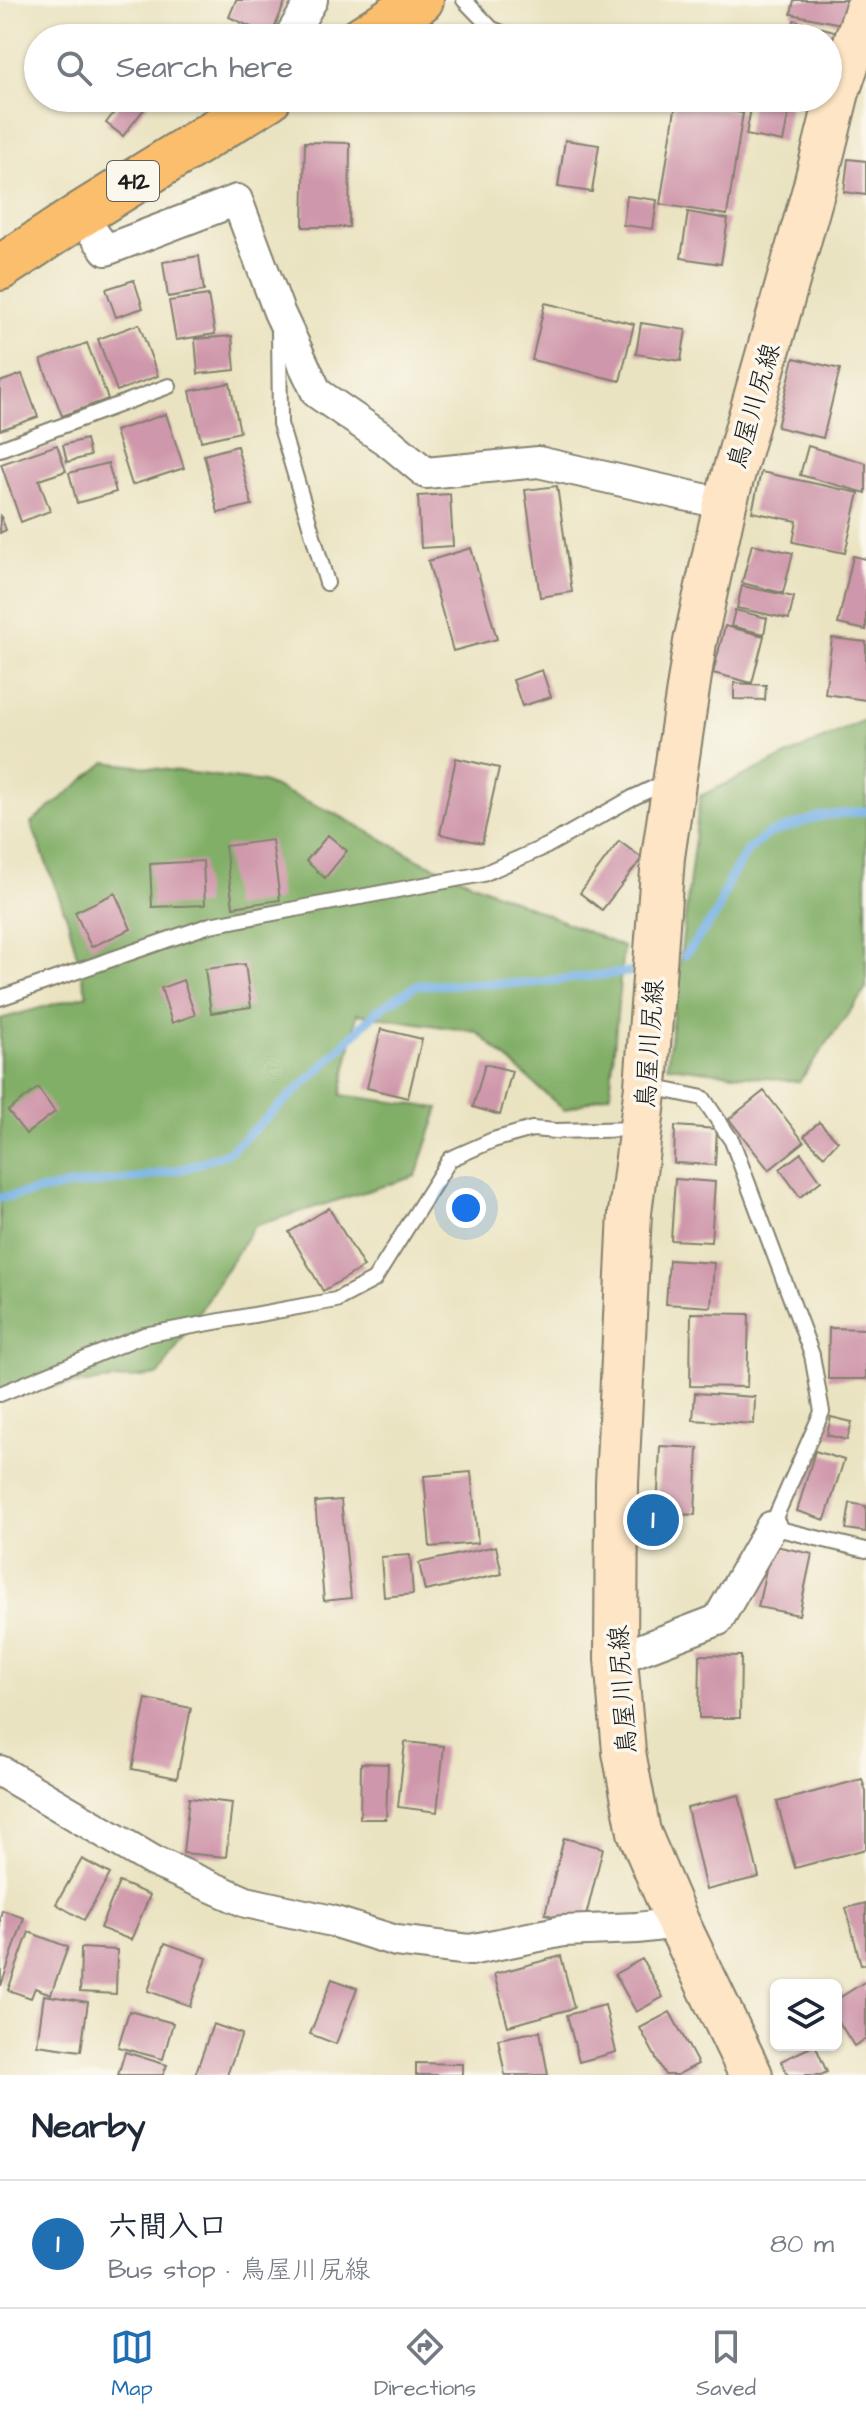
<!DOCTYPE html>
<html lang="en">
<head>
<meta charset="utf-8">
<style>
  :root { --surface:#fff; --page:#f2f2f3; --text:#1f2937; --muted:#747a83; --line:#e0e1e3; --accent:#1f6fb2 }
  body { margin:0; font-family:"Architects Daughter","Klee One",sans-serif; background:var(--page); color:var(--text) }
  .controls { position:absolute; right:24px; bottom:24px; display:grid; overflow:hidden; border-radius:12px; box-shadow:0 2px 6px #0004 }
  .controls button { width:72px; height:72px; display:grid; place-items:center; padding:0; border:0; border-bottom:2px solid var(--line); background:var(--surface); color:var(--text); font:40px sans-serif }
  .you { position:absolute; left:466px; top:1208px; width:28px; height:28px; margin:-20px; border:6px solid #fff; border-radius:50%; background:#1a73e8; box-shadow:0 0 0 12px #1a73e833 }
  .badge { display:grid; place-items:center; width:52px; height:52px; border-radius:50%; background:var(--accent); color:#fff; font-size:26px; font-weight:700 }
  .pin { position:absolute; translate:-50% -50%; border:4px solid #fff; box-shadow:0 2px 8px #0006 }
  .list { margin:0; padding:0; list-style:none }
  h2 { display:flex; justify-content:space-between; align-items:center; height:104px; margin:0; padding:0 32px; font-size:34px }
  h2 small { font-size:26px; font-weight:400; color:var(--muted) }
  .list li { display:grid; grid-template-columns:52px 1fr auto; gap:24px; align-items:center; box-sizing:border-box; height:128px; padding:0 32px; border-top:2px solid var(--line) }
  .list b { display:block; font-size:30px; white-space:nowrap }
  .list p { margin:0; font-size:26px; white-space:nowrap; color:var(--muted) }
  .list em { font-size:26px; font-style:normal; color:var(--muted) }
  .icon { flex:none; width:44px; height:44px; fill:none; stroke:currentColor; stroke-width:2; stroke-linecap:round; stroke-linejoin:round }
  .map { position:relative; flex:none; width:866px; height:2075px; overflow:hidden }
  .search { position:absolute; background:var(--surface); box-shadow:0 2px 6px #0004; left:24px; right:24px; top:24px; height:88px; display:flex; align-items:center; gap:20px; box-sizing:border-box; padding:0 28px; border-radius:44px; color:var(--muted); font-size:30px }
  .sheet { height:232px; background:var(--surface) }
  nav { display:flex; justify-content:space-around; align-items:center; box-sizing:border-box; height:112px; border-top:2px solid var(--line); background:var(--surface); font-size:22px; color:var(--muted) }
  nav a { display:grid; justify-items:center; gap:4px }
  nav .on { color:var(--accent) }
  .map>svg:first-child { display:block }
</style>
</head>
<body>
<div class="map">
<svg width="866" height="2075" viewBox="0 0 866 2075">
  <rect width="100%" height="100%" fill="#fbf7ec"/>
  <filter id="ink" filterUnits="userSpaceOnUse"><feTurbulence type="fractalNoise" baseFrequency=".0125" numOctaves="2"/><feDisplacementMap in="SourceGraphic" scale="16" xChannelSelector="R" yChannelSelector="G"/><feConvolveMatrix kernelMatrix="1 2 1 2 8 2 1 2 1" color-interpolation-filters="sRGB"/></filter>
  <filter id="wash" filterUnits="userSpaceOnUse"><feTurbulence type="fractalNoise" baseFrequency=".006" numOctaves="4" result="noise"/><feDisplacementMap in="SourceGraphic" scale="32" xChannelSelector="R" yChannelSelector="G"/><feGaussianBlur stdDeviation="1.8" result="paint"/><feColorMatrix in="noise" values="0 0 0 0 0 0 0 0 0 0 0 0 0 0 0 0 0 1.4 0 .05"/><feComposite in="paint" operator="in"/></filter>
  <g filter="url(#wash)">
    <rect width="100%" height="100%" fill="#eae3c1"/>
    <path fill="#82af67" stroke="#4f6642" stroke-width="2" d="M866,719V989L799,1082L667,1066L700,796Z
      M106,762L263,782L338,815L422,861L623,947L610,1094L564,1110L477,1032L357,1014L341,1095L439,1108L416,1176L254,1226L159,1375L0,1392V1019L87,995L68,920L31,823Z"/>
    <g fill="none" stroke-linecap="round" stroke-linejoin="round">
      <path stroke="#75b0e6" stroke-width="9" d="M685,955L717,913L729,880L748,850L768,834L821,816L866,811
        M0,1198L68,1186L144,1177L186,1168L229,1152L320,1069L378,1010L417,985L531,983L629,972"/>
    </g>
    <g id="blocks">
      <path fill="#cf97ab" d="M236,0H286L271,36L229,17Z
        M794,0H851L846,25L791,14Z
        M794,20L841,33L828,74V38H789Z
        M125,98L151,100L123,136L106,123Z
        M753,98L791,102L783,142L746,135Z
        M676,103L743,113L727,215L660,204Z
        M565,140L599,145L592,192L558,187Z
        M305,142L350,143L349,227H303Z
        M848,159L866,161V195L844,192Z
        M627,196L657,200L653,229L623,225Z
        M688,212L728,219L721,264L681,258Z
        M199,256L204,291L168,297L163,262Z
        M134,280L143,308L116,317L106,289Z
        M208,295L215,334L176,340L169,301Z
        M545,303L634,324L620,381L532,360Z
        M641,323L686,330L681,361L636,354Z
        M139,324L158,376L117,391L98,339Z
        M232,336L235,370L198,374L195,339Z
        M87,343L108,399L62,416L41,360Z
        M794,358L840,369L823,438L777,427Z
        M22,374L38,417L0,430V382Z
        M230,383L240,432L201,441L190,391Z
        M166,414L184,468L132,485L115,431Z
        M86,439L90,456L67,462L63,445Z
        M57,445L66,471L39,480L50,511L21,522L1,464Z
        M237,446L252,505L218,513L204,455Z
        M808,446L866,463V493L800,475Z
        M108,463L116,492L77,503L69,473Z
        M761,472L859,493L845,553L793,542L797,521L752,512Z
        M557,486L572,592L540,597L525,490Z
        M450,494L453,546L421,548L418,496Z
        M0,514L6,530L0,533Z
        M752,544L793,553L783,593L742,583Z
        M471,548L497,639L453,651L428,561Z
        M853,556L866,559V630L838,624Z
        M742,586L794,597L789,619L737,608Z
        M735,610L767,618L764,634L731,626Z
        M725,626L764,636L752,683L713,673Z
        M832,638L866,642V700L825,694Z
        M542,670L551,697L522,706L513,680Z
        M734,683L766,685L765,700L734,699Z
        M456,758L499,768L482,843L440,834Z
        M328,835L347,851L325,878L306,861Z
        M272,840L280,900L233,907L225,846Z
        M619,841L642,858L602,910L580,893Z
        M203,861L205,905L152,907L150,864Z
        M115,893L131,929L91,947L75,912Z
        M245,964L251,1007L211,1013L205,969Z
        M183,980L195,1015L172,1023L161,988Z
        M381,1029L422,1039L408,1098L367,1088Z
        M485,1064L512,1071L500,1115L473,1107Z
        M38,1088L55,1112L26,1134L8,1111Z
        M764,1091L804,1142L769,1170L729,1119Z
        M819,1122L838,1141L824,1156L804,1136Z
        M675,1126L717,1129L715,1165L674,1163Z
        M801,1153L821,1181L800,1197L780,1169Z
        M675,1179L715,1182L711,1242L671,1240Z
        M329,1208L364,1267L323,1291L289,1232Z
        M669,1260L714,1263L711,1307L666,1304Z
        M691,1313L749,1314L747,1387L690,1386Z
        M829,1328L866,1329V1379H828Z
        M695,1393L755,1397L754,1424L693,1420Z
        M831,1417L852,1422L847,1440L827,1435Z
        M660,1446L698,1448L695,1515L657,1513Z
        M815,1451L844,1460L825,1520L797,1511Z
        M471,1472L478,1543L430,1547L424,1476Z
        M341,1500L351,1598L324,1601L315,1502Z
        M850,1503L866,1506V1532L846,1529Z
        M771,1545L812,1554L799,1615L758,1607Z
        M496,1546L502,1574L425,1591L419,1563Z
        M410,1555L413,1594L384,1597L381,1557Z
        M700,1655L741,1656L740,1718H699Z
        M146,1699L191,1708L177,1778L132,1769Z
        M405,1742L444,1746L437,1812L398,1807Z
        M361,1763L388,1764L386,1819H360Z
        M862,1779L866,1792V1849L795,1868L777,1802Z
        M739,1795L759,1877L706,1890L687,1808Z
        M189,1798L232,1803L226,1857L183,1853Z
        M564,1838L603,1848L584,1924L545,1914Z
        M82,1859L110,1874L84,1920L56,1904Z
        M119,1882L150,1895L131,1940L100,1928Z
        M866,1903V1964L861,1965L846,1908Z
        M2,1910L24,1918L1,1986L0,1918Z
        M29,1932L68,1947L51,1994L35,1988L31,1998L8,1990Z
        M165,1943L207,1958L190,2006L148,1991Z
        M81,1948L117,1950L116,1994L80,1992Z
        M561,1956L574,2008L508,2026L494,1974Z
        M642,1959L663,1997L636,2012L615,1974Z
        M332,1979L357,1988L336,2044L310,2034Z
        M866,1981V2039L854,2046L836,2017V2000Z
        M44,1995L88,2002L81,2051L37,2045Z
        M605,2005L616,2052L579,2062L567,2015Z
        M129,2011L173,2023L163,2059L118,2047Z
        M670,2012L698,2064L677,2075H665L640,2028Z
        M213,2024L242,2034L227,2075H195Z
        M540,2031L548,2075H505L498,2039Z
        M815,2045L827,2072L821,2075H788L781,2061Z
        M125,2052L167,2065L163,2075H118Z
        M416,2063L462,2064V2075H416Z"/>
    </g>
  </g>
  <g filter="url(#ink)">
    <use href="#blocks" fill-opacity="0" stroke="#83806e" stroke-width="2"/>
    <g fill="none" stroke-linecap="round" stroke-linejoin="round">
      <g stroke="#83806e" stroke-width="18">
        <path id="service" d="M464,0L492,29L515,38
          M279,330L280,424L327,583
          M0,449L169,386
          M0,998L210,925L483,874L547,846L632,798L668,781
          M651,1087L703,1098L732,1141L812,1355L822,1412L771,1527L866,1550
          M0,1394L144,1335L336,1300L374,1280L450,1159L493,1140L532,1129L556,1131L638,1129"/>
      </g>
      <g stroke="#83806e" stroke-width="34">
        <path id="minor" d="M289,38L312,0
          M80,215L106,250L237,200L279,312L317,393L390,443L426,473L538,462L725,504
          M616,1659L718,1620L771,1527
          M0,1771L153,1861L246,1902L332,1921L396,1941L470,1950L563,1931L637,1928L678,1923"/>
      </g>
      <g stroke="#83806e" stroke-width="46">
        <path id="secondary" d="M751,2075L678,1923L639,1832L624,1752L616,1659L617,1483L630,1213L646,1086L663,857L695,642L725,504L814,189L838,92L866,10"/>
      </g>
      <g stroke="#83806e" stroke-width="48">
        <path id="trunk" d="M362,38L421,0
          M0,268L80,215L269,98"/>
      </g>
      <use href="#service" stroke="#fff" stroke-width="14"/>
      <use href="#minor" stroke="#fff" stroke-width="30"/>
      <use href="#secondary" stroke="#fde5c5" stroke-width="42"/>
      <use href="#trunk" stroke="#fabe6d" stroke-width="44"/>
    </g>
  </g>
  <g text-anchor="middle" stroke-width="7" stroke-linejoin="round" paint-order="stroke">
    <rect fill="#fbf7ec" stroke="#5f5e5a" stroke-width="2" x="107" y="161" width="52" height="40" rx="6"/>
    <g font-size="24" font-weight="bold" fill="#1c1c1c">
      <text x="133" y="189">412</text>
    </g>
    <g font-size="26" fill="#1c1c1c" stroke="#fbf7ec">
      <text transform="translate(753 406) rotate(-74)" y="9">鳥屋川尻線</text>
      <text transform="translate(649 1044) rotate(-86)" y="9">鳥屋川尻線</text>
      <text transform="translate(622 1690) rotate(-94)" y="9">鳥屋川尻線</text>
    </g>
  </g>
</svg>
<div class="controls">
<button><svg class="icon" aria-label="layers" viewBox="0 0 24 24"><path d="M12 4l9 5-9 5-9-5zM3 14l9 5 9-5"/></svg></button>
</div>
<div class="you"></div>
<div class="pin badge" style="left:653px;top:1520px">1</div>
<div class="search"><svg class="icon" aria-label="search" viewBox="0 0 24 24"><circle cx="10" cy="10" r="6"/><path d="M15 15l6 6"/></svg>Search here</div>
</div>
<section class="sheet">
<h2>Nearby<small></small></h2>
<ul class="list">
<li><span class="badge">1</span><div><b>六間入口</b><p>Bus stop · 鳥屋川尻線</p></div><em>80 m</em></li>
</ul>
</section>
<nav>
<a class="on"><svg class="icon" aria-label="map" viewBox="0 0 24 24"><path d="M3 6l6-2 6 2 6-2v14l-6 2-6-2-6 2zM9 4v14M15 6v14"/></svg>Map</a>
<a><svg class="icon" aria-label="directions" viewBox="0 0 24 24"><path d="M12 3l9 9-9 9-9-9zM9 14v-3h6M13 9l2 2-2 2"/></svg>Directions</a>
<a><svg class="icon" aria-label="saved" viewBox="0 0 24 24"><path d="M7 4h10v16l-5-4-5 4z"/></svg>Saved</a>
</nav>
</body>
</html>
